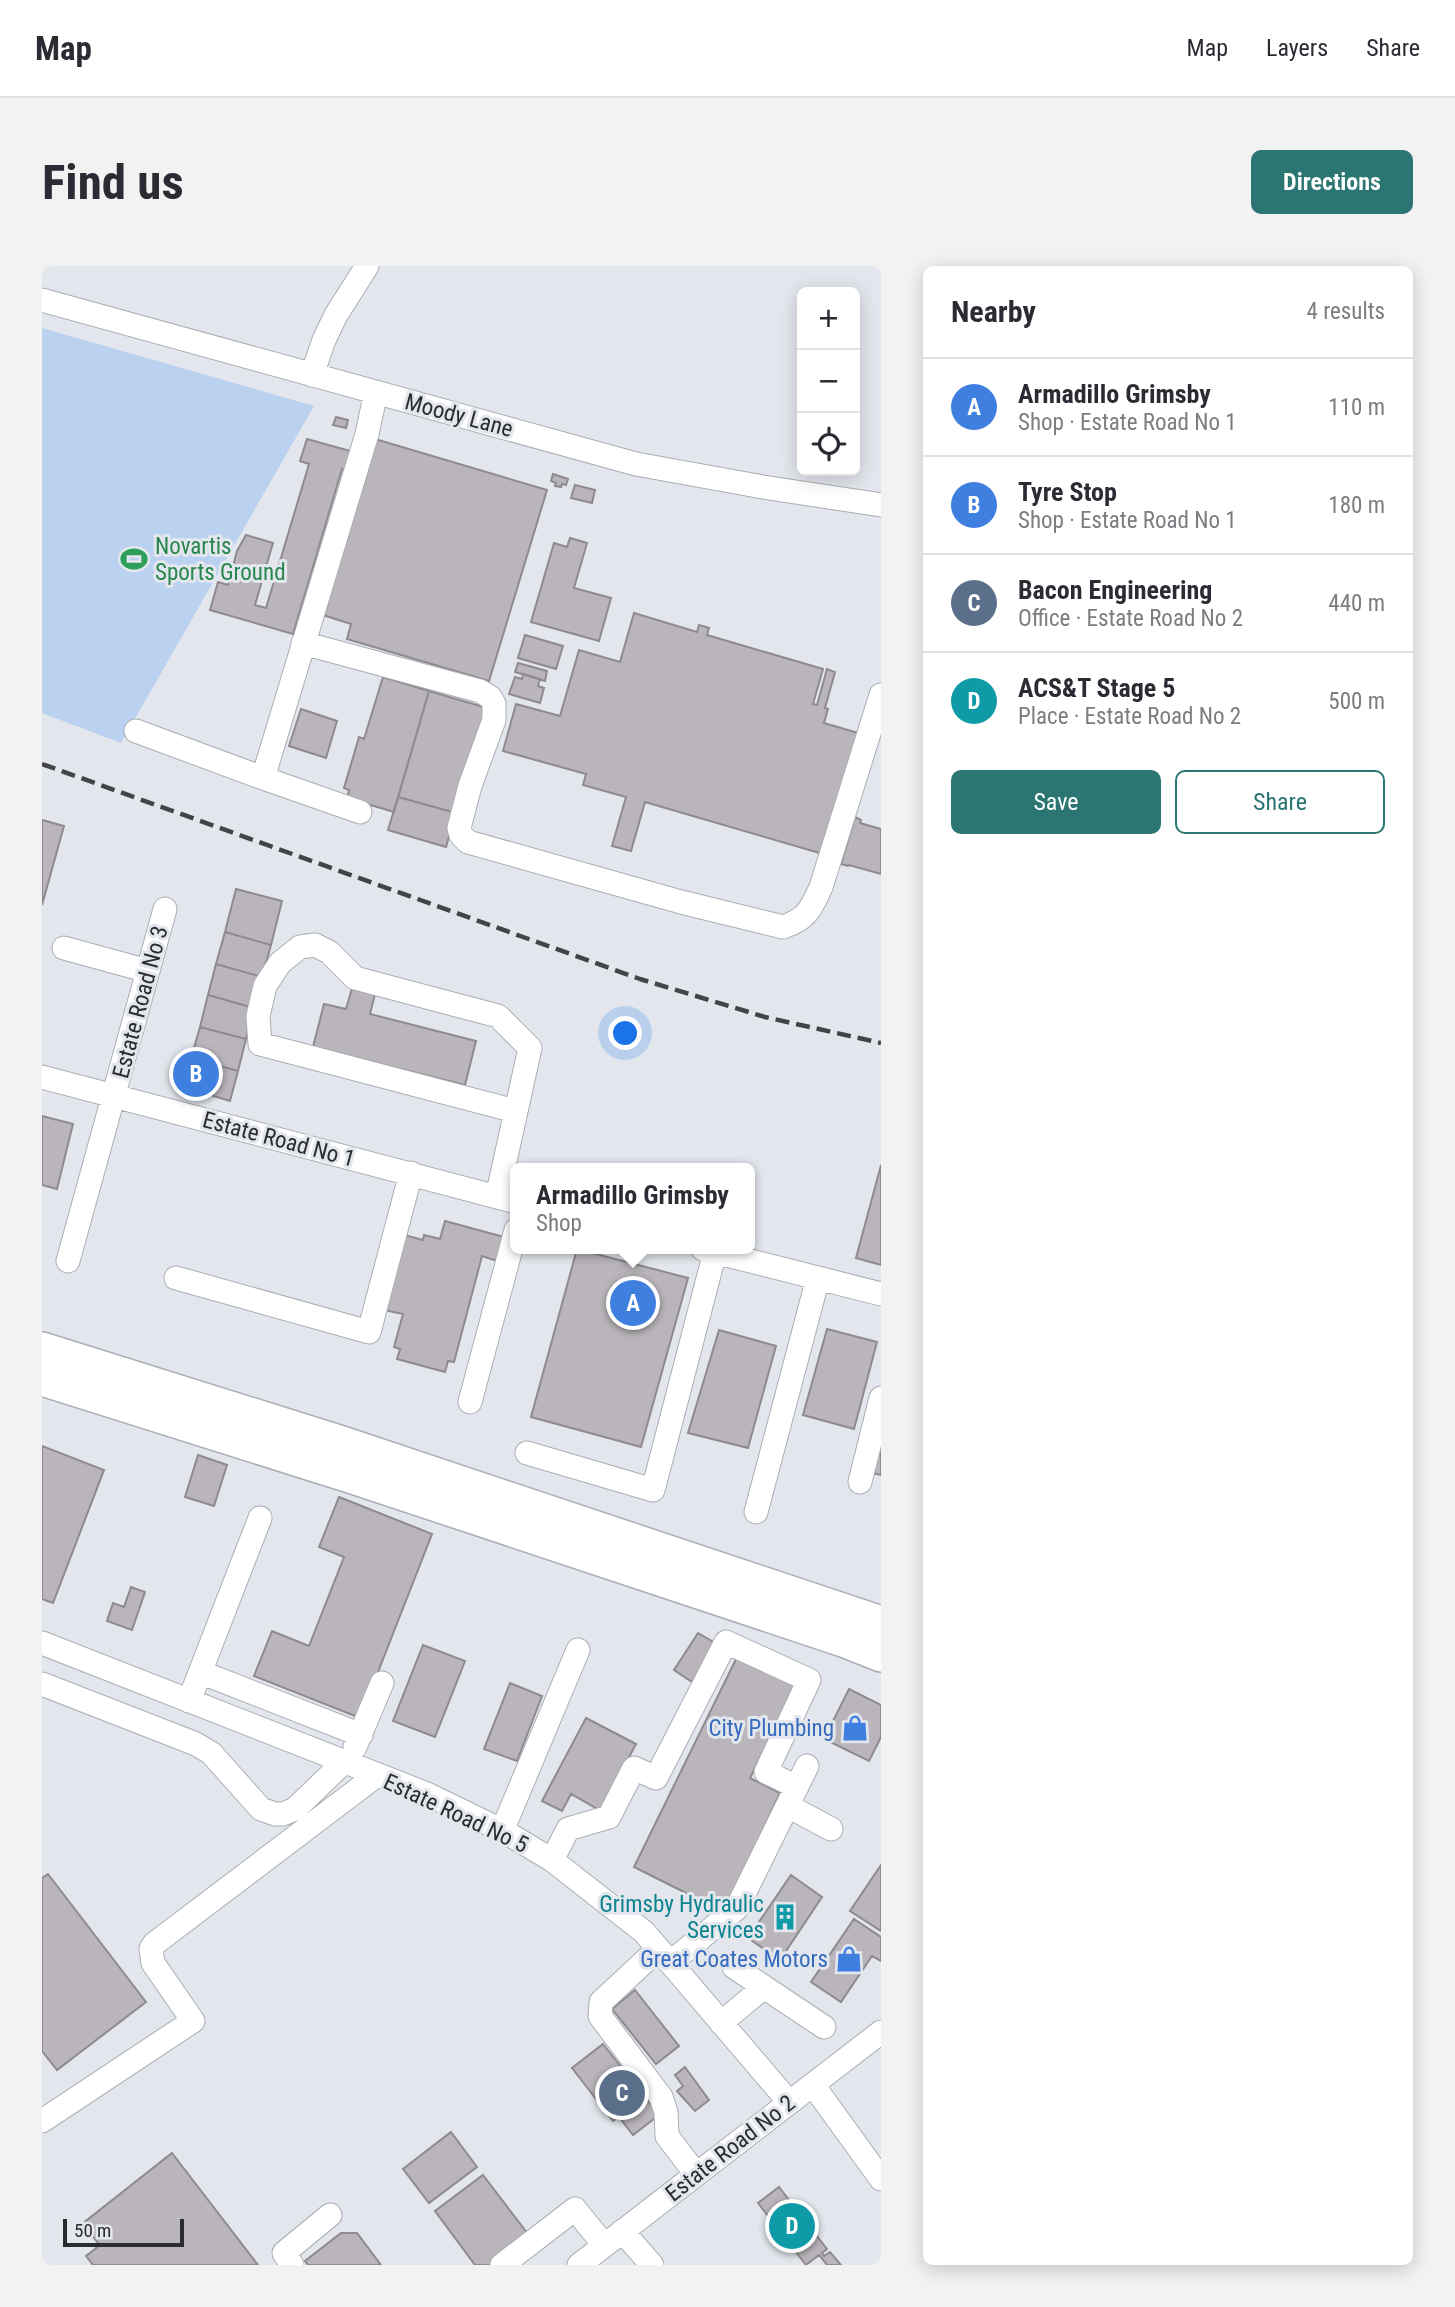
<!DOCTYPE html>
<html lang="en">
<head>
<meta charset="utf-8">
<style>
  :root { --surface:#fff; --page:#f2f2f3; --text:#2b2b33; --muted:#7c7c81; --line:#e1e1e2; --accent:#2b7573 }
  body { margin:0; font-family:"Roboto Condensed",sans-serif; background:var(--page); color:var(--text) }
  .controls { position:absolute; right:21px; top:21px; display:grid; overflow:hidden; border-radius:10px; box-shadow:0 4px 18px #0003 }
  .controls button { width:63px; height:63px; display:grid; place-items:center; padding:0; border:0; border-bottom:2px solid var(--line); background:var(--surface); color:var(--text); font:35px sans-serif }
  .scale { position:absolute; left:21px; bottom:18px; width:121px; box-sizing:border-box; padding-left:7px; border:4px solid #2b2c2f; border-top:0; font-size:19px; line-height:24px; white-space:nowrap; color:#2b2c2f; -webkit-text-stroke:5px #e3e7ed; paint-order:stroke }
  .you { position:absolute; left:584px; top:768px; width:24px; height:24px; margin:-18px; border:5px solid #fff; border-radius:50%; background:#1a73e8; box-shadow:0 0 0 10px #1a73e833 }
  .badge { display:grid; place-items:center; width:46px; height:46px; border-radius:50%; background:var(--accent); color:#fff; font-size:23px; font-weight:700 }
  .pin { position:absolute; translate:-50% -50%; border:4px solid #fff; box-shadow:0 2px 7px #0006 }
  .popup { position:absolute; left:468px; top:897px; width:245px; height:91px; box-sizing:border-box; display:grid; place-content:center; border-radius:10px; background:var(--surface); filter:drop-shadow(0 2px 5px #0005); font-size:23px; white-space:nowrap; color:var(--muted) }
  .popup b { font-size:26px; color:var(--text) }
  .popup::after { content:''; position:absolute; left:50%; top:100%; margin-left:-14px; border:14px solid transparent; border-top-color:var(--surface) }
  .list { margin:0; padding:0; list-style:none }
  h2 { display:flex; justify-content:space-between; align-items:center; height:91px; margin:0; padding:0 28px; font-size:30px }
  h2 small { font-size:23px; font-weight:400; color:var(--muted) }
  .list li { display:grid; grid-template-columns:46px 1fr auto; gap:21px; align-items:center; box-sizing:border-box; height:98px; padding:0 28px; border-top:2px solid var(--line) }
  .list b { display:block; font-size:26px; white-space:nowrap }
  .list p { margin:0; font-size:23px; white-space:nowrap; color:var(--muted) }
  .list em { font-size:23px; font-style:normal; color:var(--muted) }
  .actions { display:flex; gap:14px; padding:21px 28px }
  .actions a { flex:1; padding:16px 0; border:2px solid var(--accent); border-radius:10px; text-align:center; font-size:24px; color:var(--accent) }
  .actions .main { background:var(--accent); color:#fff }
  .icon { flex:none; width:38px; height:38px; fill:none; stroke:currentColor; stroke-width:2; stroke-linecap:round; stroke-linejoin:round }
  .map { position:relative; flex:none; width:839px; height:1999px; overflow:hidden; border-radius:10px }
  header { display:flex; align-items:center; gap:42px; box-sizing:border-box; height:98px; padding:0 35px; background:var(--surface); border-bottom:2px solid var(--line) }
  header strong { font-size:33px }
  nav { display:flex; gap:38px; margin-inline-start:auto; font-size:24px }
  .intro { display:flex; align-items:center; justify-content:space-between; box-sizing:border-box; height:168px; padding:0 42px }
  h1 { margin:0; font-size:49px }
  .button { padding:18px 32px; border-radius:10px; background:var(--accent); color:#fff; font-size:24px; font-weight:700 }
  main { display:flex; gap:42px; padding:0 42px }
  aside { flex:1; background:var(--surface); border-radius:10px; box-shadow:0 4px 18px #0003 }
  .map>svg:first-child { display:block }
</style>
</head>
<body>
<header>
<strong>Map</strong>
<nav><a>Map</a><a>Layers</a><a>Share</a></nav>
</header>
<div class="intro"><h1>Find us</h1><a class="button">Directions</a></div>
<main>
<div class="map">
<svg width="839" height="1999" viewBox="0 0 839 1999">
  <rect width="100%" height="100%" fill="#e3e7ed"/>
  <path fill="#bad1f0" d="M0,62L272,140L79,477L0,447Z"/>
  <path fill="#b9b5ba" stroke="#8e8a8f" stroke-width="2" d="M294,151L306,154L304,162L291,159Z
    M265,173L308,185L303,204L300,203L251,368L168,344L176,316L186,319L195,285L204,269L231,277L213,339L224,342L267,198L258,195Z
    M333,173L505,224L447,415L305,373L309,358L281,349Z
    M511,208L526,213L524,219L520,218L519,221L513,220L514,217L509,215Z
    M533,219L553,224L550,237L529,232Z
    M528,272L545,277L532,322L569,332L557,375L489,356L512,277L525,281Z
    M592,347L655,366L657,359L667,362L665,369L781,403L771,438L775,439L785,403L793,406L783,442L786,443L782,457L816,467L781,588L603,536L589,585L570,580L584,531L541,519L544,508L461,485L474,438L518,450L537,384L578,396Z
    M483,369L521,380L514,403L476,392Z
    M476,397L505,405L503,415L473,406Z
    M481,408L498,413L496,420L502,422L498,437L467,428L473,411L480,413Z
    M341,411L387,425L352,546L305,532L307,524L302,522L317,471L322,473Z
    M387,425L445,442L414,547L356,531Z
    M259,443L295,455L284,492L247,480Z
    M356,531L414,547L404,581L346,564Z
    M813,551L819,554L818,557L839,563V608L807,599L806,600L799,598Z
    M0,554L22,560L0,639Z
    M194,623L240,635L229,679L183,666Z
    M183,666L229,679L220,711L174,698Z
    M174,698L220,711L212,742L166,729Z
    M311,719L334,724L328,748L434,775L423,819L271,781L282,738L304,743Z
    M166,729L212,742L204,773L158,761Z
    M158,761L204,773L196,805L149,792Z
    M149,792L196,805L188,835L142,821Z
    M0,850L31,858L15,923L0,919Z
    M839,899V999L814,992Z
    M403,955L462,971L455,995L440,990L412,1096L406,1095L403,1106L355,1093L358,1083L352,1081L361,1048L342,1044L362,969L381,974L382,969L398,973Z
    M535,983L646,1012L599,1181L489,1151Z
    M785,1063L835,1076L812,1163L761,1149Z
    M677,1064L734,1080L706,1182L646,1167Z
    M839,1175V1209L830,1207Z
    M0,1180L62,1204L11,1337L0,1333Z
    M156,1189L185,1199L172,1240L143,1231Z
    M297,1231L390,1268L318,1452L212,1410L230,1365L267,1380L302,1291L277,1281Z
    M89,1321L103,1326L90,1364L65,1355L71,1337L82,1341Z
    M656,1367L675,1378L650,1416L632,1404Z
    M381,1379L423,1395L393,1471L351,1455Z
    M695,1391L754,1419L708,1512L738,1527L681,1649L652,1636L654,1632L592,1601Z
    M468,1417L500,1430L475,1495L442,1483Z
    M807,1423L839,1439V1471L827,1495L782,1473Z
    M544,1452L594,1478L559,1545L529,1528L520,1545L500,1535Z
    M839,1599V1665L808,1645Z
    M6,1608L104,1736L15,1804L0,1785V1612Z
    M749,1609L780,1631L738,1694L706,1672Z
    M812,1653L839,1671V1695L830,1690L799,1736L769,1716Z
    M593,1724L637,1780L614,1798L570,1743Z
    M561,1778L617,1849L591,1869L577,1851L571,1855L530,1802Z
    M643,1801L667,1834L653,1845L635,1825L641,1820L633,1809Z
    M409,1866L435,1901L387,1937L361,1903Z
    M130,1887L216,1999H51L44,1990L58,1979L40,1958Z
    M441,1909L489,1972L453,1999H433L393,1945Z
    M737,1921L785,1983L780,1987L782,1990L788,1986L799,1999H785L777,1989L764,1999L716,1937Z
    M299,1967H315L339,1999H266L263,1995Z"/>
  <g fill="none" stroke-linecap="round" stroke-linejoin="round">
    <g stroke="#aaaeb4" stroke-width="25">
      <path id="minor" d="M0,34L594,198L721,221L839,239
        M270,109L282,74L294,49L325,0
        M261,377L438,425L448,431L452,438V454L428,520L417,562L419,569L426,576L639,636L741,661C765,653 769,643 779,621L839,429
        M94,465L221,512
        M318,546L221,512L325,168L334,126
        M22,682L106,705
        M0,811L474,936
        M455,931L488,782L456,750L313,712L287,686L273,679L258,681L238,697L223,720L216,750L218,778L473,845
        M661,983L839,1028
        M26,995L123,643
        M134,1012L327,1066L369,907
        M428,1136L474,964
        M485,1187L611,1224L673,986
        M818,1216L839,1132
        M714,1246L776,1012
        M0,1377L385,1528L465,1567L510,1594L602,1666L747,1836
        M158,1406L319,1469
        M0,1418L154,1478L169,1487L219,1543L233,1548H241L253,1543L302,1496
        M147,1435L218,1252
        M313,1481L340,1417
        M746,1540L789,1563
        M460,1565L536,1384
        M510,1594L526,1563L567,1551L592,1502L614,1512L684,1376L767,1414L724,1506L755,1521
        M616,1683L559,1736L558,1750L619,1831L624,1846L625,1870L654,1908
        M628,1697L695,1642L765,1500
        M692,1701L722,1721
        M679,1757L722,1721L782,1761
        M771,1819L839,1913
        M0,1855L151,1755L111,1697L109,1683L112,1678L335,1509
        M580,1965L610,1999
        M250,1999L242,1987L288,1949
        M460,1999L533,1943L562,1979
        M537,1999L839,1766"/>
    </g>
    <g stroke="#aaaeb4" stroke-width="36">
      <path id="highway" d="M0,1083L297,1176L839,1357
        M0,1113L311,1211L801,1374L839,1389"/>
    </g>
    <use href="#minor" stroke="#fff" stroke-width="23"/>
    <use href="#highway" stroke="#fff" stroke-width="33"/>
    <path stroke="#434447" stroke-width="4.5" stroke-dasharray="14 7" stroke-linecap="butt" d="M0,498L598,713L723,751L839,777"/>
  </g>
  <defs>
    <g id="stadium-bare" transform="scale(2.1)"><path d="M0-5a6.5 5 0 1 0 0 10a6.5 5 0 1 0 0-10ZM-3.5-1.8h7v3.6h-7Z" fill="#2e9e5b" stroke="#e3e7ed" stroke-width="2.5" paint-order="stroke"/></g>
    <g id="shop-bare" transform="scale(2.1)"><path d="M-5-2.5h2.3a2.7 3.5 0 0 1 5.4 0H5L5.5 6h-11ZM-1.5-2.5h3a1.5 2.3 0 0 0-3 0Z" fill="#3f7fe0" stroke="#e3e7ed" stroke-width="2.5" paint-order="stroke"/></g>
    <g id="building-bare" transform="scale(2.1)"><path d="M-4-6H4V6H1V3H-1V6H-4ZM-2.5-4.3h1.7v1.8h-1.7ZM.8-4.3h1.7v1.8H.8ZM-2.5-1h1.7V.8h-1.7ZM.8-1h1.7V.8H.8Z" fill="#0f9aa8" stroke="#e3e7ed" stroke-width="2.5" paint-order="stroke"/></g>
  </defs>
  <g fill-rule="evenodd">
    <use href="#stadium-bare" x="92" y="293"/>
    <use href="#shop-bare" x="813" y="1462"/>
    <use href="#building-bare" x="743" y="1651"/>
    <use href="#shop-bare" x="807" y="1693"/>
  </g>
  <g text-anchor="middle" stroke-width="6" stroke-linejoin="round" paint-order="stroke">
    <g font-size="23" fill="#2b2c2f" stroke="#e3e7ed">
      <text transform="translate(417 149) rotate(15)" y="8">Moody Lane</text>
      <text transform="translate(98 736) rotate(-75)" y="8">Estate Road No 3</text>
      <text transform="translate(237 873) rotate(15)" y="8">Estate Road No 1</text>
      <text transform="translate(414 1547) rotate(25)" y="8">Estate Road No 5</text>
      <text transform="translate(688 1882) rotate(-38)" y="8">Estate Road No 2</text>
    </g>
    <g font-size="23" fill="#27864d" stroke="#e3e7ed" text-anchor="start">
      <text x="113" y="288">Novartis<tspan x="113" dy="26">Sports Ground</tspan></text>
    </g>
    <g font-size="23" fill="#366cbe" stroke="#e3e7ed" text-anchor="end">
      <text x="792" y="1470">City Plumbing</text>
      <text x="786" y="1701">Great Coates Motors</text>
    </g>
    <g font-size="23" fill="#0d838f" stroke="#e3e7ed" text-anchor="end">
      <text x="722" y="1646">Grimsby Hydraulic<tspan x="722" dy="26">Services</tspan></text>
    </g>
  </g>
</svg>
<div class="controls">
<button>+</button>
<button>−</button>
<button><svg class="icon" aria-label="locate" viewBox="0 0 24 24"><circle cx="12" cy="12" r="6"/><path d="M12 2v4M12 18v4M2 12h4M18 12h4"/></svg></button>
</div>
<div class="scale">50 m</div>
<div class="you"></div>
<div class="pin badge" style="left:591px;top:1037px;background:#3f7fe0">A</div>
<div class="popup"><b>Armadillo Grimsby</b>Shop</div>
<div class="pin badge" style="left:154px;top:808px;background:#3f7fe0">B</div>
<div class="pin badge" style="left:580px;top:1827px;background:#5c6f8a">C</div>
<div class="pin badge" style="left:750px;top:1960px;background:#0f9aa8">D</div>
</div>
<aside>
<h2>Nearby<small>4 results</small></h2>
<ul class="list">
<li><span class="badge" style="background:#3f7fe0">A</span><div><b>Armadillo Grimsby</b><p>Shop · Estate Road No 1</p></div><em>110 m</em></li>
<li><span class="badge" style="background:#3f7fe0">B</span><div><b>Tyre Stop</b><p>Shop · Estate Road No 1</p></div><em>180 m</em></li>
<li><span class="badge" style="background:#5c6f8a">C</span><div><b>Bacon Engineering</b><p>Office · Estate Road No 2</p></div><em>440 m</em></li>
<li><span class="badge" style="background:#0f9aa8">D</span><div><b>ACS&amp;T Stage 5</b><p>Place · Estate Road No 2</p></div><em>500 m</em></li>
</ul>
<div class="actions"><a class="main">Save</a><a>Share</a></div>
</aside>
</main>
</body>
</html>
